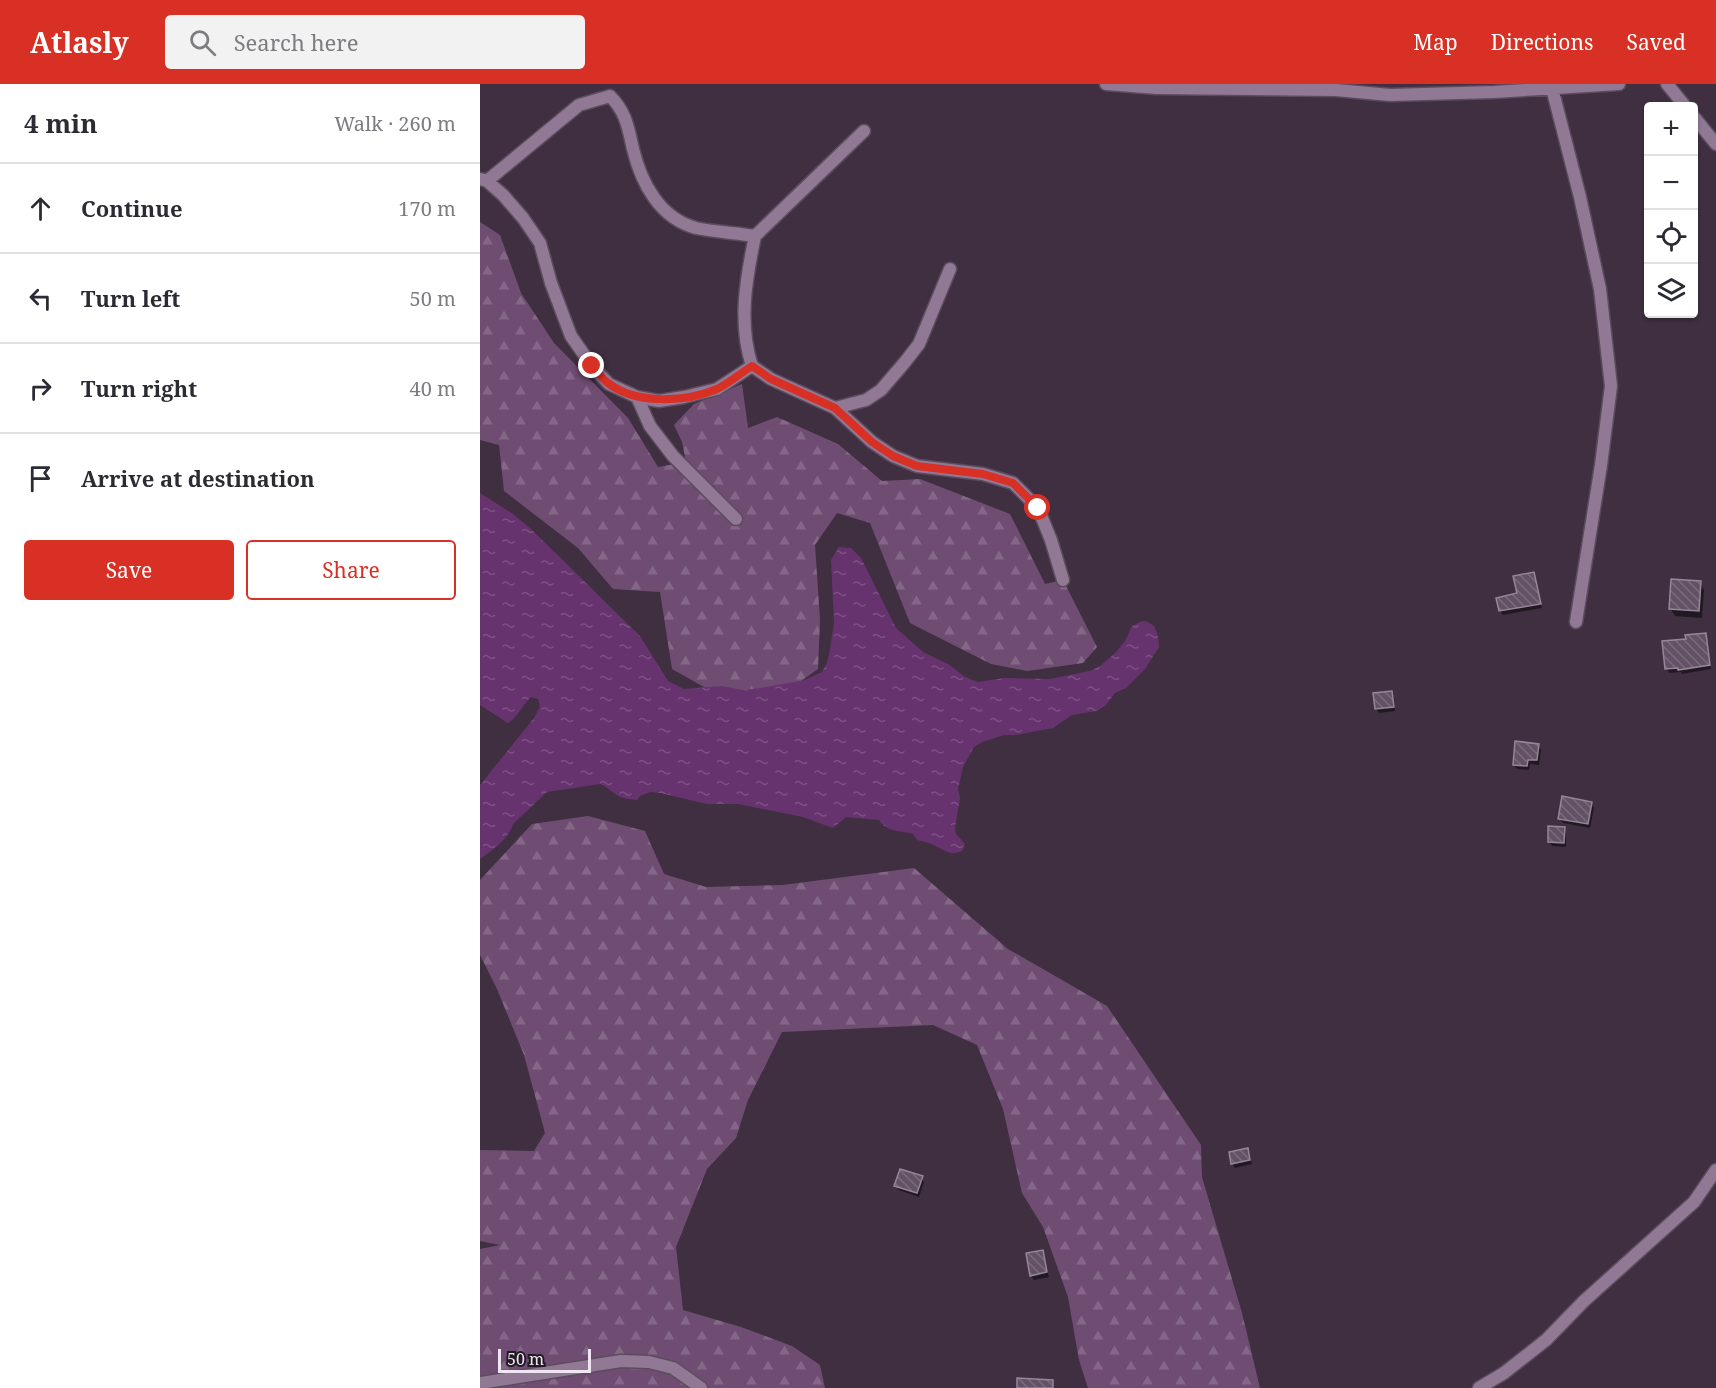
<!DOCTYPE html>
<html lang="en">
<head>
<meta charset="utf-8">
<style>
  :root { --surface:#fff; --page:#f2f2f3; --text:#2b2b33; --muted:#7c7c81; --line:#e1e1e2; --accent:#d93025 }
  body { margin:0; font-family:"Noto Serif",serif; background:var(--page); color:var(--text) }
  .controls { position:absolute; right:18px; top:18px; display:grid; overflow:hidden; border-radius:6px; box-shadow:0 2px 4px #0004 }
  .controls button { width:54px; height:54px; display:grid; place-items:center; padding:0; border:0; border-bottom:2px solid var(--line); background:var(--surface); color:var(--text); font:30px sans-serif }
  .scale { position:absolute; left:18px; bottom:15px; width:93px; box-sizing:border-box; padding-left:6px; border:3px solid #f0e6f1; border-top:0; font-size:16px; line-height:21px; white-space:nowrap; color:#f0e6f1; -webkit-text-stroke:4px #211a22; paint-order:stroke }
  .stop { position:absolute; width:18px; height:18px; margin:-14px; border:4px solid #d93025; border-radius:50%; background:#fff }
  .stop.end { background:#d93025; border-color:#fff; box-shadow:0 2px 6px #0008 }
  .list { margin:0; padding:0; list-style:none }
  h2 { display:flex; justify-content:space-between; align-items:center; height:78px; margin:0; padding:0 24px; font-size:26px }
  h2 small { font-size:20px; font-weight:400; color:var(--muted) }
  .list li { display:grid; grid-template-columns:39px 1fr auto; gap:18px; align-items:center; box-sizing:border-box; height:90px; padding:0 24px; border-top:2px solid var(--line) }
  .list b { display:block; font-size:22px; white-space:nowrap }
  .list em { font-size:20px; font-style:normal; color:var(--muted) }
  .actions { display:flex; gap:12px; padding:18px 24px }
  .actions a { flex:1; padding:14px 0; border:2px solid var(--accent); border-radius:6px; text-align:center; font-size:21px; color:var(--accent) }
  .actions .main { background:var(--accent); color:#fff }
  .icon { flex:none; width:33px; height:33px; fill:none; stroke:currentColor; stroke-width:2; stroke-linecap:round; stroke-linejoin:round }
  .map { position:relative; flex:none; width:1236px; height:1304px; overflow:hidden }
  header { display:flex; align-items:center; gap:36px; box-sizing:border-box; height:84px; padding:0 30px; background:var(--accent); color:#fff }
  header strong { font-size:28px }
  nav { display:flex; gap:33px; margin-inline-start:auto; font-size:21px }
  .search { width:420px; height:54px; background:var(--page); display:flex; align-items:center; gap:15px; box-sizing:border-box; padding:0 21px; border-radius:6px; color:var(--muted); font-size:22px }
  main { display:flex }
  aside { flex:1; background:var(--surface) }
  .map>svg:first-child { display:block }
</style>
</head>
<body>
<header>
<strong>Atlasly</strong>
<div class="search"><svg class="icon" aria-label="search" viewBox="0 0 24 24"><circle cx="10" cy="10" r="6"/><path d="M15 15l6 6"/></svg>Search here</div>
<nav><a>Map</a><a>Directions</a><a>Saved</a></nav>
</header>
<main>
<aside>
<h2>4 min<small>Walk · 260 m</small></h2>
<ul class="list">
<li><svg class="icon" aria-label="ahead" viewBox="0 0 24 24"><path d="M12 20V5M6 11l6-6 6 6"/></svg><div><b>Continue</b></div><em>170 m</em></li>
<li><svg class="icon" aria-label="left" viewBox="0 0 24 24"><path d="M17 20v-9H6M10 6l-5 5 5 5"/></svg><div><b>Turn left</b></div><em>50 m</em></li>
<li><svg class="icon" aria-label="right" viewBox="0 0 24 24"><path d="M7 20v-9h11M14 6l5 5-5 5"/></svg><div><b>Turn right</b></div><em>40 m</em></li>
<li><svg class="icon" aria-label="arrive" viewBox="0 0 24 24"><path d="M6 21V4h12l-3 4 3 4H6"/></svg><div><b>Arrive at destination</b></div></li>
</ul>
<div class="actions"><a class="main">Save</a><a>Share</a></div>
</aside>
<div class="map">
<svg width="1236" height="1304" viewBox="0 0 1236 1304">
  <defs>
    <pattern id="forest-firs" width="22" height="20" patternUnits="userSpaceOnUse" patternTransform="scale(1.5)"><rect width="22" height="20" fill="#6f4d73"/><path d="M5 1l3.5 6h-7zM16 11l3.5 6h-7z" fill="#846787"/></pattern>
    <pattern id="water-ripples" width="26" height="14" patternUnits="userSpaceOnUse" patternTransform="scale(1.5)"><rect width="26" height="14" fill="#67336f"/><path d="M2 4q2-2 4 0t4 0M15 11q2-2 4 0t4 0" fill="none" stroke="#7d5184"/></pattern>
    <pattern id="building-back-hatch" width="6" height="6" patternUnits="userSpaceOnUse" patternTransform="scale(1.5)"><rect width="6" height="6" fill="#635265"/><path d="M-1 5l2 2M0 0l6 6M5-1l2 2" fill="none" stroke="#7a6b7c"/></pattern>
  </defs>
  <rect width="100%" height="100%" fill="#3f2f41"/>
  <path fill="url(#forest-firs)" d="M0,138L20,151L41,209L74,259L148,334L178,383L206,378L202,358L194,341L214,320L262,300L268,344L297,333L358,360L402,397L440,395L530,430L565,500L583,496L617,563L603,579L547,587L511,580L430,539L390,439L357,429L335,461L340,536L338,585L297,614L240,612L192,585L180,508L133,505L98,464L24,407L19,361L0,356Z
    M108,732L165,747L184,790L226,803L303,801L434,784L528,865L627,922L721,1061L722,1093L762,1229L780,1304H608L599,1276L588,1213L563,1143L542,1109L523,1025L497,961L453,941L302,948L268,1016L256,1054L227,1085L196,1163L203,1226L261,1243L312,1262L340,1281L345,1304H0V1165L20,1161L0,1157V1066L54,1067L65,1049L44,971L17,905L0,871V796L52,740Z"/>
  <path fill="url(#water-ripples)" d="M0,409L33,430L52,446L160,552L188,597L204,605L242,602L263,606L281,604L325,596L342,588L347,579L350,565L354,539L351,476L359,463L371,464L381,474L416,544L443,568L468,580L485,593L498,598L525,594L570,595L610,587L620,582L636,568L645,557L652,542L660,538L666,537L674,542L678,552L679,563L665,585L646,604L635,609L625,622L616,627L592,631L573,644L536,651H524L502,658L494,663L483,683L478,705L480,714L475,744L476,750L485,760L483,766C470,774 463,764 451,760C447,758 441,757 437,756L433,750C420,746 407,749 399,736L366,733L353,744L323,733L258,720H227L180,709L170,708L160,712L157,716C151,715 142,715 137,711C130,707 128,703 120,700L67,708L33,740C28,756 12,766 0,775V701L54,634L60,622L58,615L51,613C42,621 38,633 28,639L0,621Z"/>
  <path fill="#0007" d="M1053,490L1062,524L1023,531L1020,527L1038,511Z
    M1220,498L1224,506L1222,534L1195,532L1190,524Z
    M1225,550L1227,555L1231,585L1202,590L1201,588L1189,589L1187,585L1207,556Z
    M911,609L914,613L915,627L899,629L896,624Z
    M1058,661L1061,666L1059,681L1050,680L1049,686L1037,685L1034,681Z
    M1111,719L1114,724L1110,744L1083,739L1080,735Z
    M1084,745L1086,749V763L1072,762L1069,757Z
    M768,1066L772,1080L755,1084L752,1079Z
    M442,1094L444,1098L439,1113L419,1106L416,1102Z
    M562,1168L569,1193L554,1196L551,1191Z"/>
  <path fill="url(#building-back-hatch)" stroke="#978599" stroke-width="1.5" d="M1054,488L1061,520L1019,527L1016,514L1037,509L1033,492Z
    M1191,495L1221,497L1219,527L1189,525Z
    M1226,549L1230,581L1198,586V584L1185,585L1182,557L1206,555L1205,551Z
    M912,607L914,623L895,625L893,609Z
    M1035,657L1059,660L1057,676H1048L1047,682L1033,681Z
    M1082,712L1112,718L1108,740L1078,735Z
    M1068,742L1085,743L1084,759L1068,758Z
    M768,1064L770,1076L751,1080L749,1068Z
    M420,1085L443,1092L437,1109L414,1102Z
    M563,1166L567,1188L550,1192L546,1169Z
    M537,1294L573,1296V1304H537Z"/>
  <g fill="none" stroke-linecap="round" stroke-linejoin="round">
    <g stroke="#5b4c5d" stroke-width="15">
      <path id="minor" d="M626,0L677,4L856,6L910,11L1014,8L1139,0
        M1187,0L1205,22
        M1072,4L1100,113L1120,205L1131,302L1121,381L1096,538
        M1214,33L1236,60
        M0,95L7,97L23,111L43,134L60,159L71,199L91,252L112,282L129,300L157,313L179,317L204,313L237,305L272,282L291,295L355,324L392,358L413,372L437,382L503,390L533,399L558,424L571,456L583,496
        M7,97L99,21L130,12C146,28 148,43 153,65C161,98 179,134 216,144C235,148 256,149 275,152C266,195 258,239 272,282
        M275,152L384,47
        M157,313L170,342L193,372L256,435
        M355,324L386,316L401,306L425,278L439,260L470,185
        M0,1299L141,1277L169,1278L193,1284L221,1304
        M999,1304L1024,1289L1066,1256L1104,1217L1214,1118L1236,1086"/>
    </g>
    <use href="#minor" stroke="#917995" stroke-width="12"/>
  </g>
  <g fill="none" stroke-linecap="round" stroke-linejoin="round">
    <path stroke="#d93025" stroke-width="8" d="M112,282C117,288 122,295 128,299C156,321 206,318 237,305C249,299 261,289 272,282L291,295L355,324L392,358L413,372L437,382L503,390L533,399L558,424"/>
  </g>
</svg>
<div class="controls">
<button>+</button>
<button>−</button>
<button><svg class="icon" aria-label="locate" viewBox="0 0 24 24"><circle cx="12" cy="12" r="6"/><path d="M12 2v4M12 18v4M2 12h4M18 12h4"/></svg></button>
<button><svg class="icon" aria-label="layers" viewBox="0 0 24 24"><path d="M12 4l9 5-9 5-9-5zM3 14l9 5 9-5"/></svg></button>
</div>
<div class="scale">50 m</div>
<div class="stop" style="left:558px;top:424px"></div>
<div class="stop end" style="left:112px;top:282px"></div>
</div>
</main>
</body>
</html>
